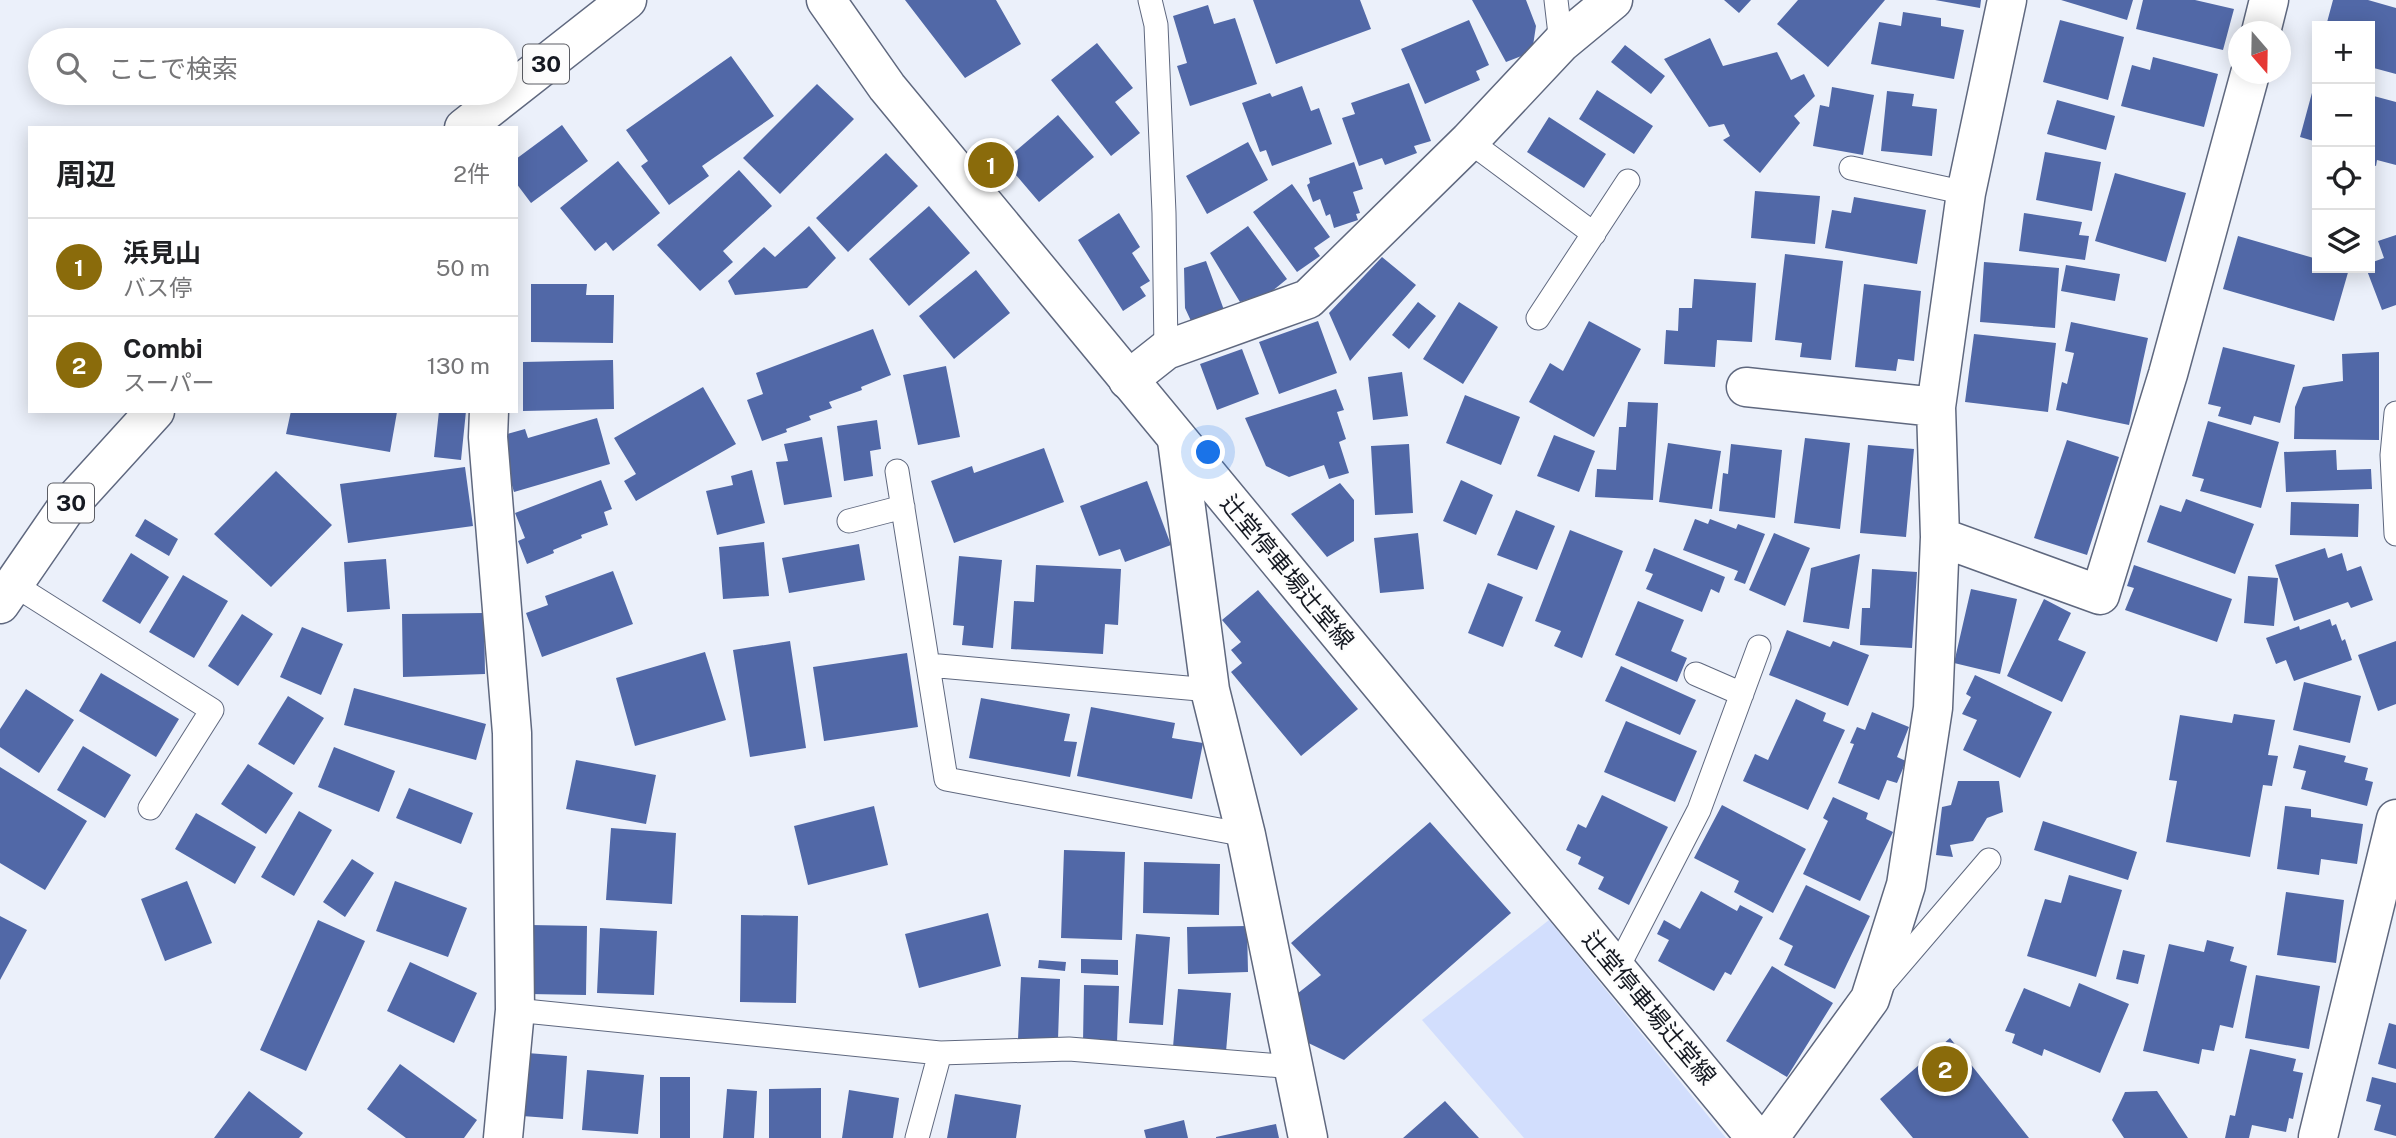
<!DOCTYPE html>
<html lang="ja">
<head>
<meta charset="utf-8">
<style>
  :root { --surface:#fff; --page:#f6f6f6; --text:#202124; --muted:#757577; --line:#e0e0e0; --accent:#8a6b0b }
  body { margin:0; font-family:"Public Sans","Noto Sans JP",sans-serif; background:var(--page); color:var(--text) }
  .controls { position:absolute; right:21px; top:21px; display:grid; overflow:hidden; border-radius:0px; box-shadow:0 4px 18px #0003 }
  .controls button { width:63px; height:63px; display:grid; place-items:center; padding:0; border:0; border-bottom:2px solid var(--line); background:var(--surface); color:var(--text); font:35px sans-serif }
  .compass { position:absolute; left:2228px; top:21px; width:63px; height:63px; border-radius:50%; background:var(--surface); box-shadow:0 4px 18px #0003; rotate:160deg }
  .you { position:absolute; left:1209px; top:453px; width:24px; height:24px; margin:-18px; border:5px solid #fff; border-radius:50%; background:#1a73e8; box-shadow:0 0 0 10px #1a73e833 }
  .badge { display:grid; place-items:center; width:46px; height:46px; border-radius:50%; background:var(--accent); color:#fff; font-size:23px; font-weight:700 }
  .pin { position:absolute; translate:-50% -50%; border:4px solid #fff; box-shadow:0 2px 7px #0006 }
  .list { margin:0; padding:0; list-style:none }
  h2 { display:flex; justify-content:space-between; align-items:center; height:91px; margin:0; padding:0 28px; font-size:30px }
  h2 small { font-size:23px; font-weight:400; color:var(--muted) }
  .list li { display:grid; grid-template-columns:46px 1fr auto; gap:21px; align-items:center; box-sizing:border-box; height:98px; padding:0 28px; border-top:2px solid var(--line) }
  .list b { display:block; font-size:26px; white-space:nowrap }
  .list p { margin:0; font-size:23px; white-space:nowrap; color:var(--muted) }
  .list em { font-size:23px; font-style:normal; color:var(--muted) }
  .icon { flex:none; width:38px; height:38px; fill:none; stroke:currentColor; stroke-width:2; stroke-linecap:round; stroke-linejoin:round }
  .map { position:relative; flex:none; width:2396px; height:1138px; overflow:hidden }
  .search { position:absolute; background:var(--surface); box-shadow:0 4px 18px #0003; left:28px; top:28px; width:490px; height:77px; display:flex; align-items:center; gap:18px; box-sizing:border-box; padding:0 24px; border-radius:38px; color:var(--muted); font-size:26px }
  .panel { position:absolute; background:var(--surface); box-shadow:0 4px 18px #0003; left:28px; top:126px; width:490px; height:287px; border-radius:0px }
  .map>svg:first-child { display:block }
</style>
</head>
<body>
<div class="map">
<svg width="2396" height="1138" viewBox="0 0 2396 1138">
  <rect width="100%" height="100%" fill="#ebf0fa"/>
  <path fill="#d2defd" d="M1549,920L1726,1138H1524L1422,1020Z"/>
  <path fill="#5168a7" d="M905,0H996L1021,44L965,78Z
    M1253,0H1360L1371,29L1276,64Z
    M1472,0H1526L1536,26L1532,52L1506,62Z
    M1724,0H1751L1739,13Z
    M1798,0H1885L1828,67L1777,24Z
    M1935,0H1981L1980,8Z
    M2061,0H2133L2127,20Z
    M2143,0H2195L2234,9L2223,50L2136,29Z
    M2333,0H2368L2396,8V74L2370,67V26H2326Z
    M1208,5L1214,24L1235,18L1257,84L1190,106L1177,66L1187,63L1173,16Z
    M1903,12L1941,18V26L1964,30L1954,79L1871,64L1879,22L1901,26Z
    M1469,20L1489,65L1476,71L1480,80L1425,104L1401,49Z
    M2060,20L2124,37L2108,100L2043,82Z
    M1710,38L1723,66L1777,52L1791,80L1804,74L1815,96L1794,116L1800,123L1760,173L1723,140L1730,136L1724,124L1709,127L1664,59Z
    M1097,43L1133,88L1115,102L1140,133L1111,156L1051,80Z
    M1625,45L1665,76L1651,94L1611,62Z
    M731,56L774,116L702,166L709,176L669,205L641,166L648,161L626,130Z
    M2153,57L2218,74L2204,127L2121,106L2132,65L2150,70Z
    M2316,78H2317V142L2300,137Z
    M1409,83L1431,141L1414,146L1417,153L1385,165L1382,158L1359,166L1342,118L1355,114L1351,103Z
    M817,84L854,119L780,194L743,158Z
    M1302,86L1311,111L1319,108L1332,144L1272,166L1266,150L1260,152L1242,103L1270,93L1272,97Z
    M1832,87L1874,95L1863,155L1813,146L1820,105L1829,107Z
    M1597,90L1653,126L1634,154L1579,119Z
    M1887,91L1914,94L1912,106L1937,109L1932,156L1881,151Z
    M2370,95L2396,102V165L2377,160L2376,166L2370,164Z
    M2057,100L2115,116L2106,150L2047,134Z
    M1058,115L1094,157L1039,202L1004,161Z
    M1549,117L1606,154L1584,188L1527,152Z
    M562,125L588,161L531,203L516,183V159Z
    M1248,142L1268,180L1207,214L1186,176Z
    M2045,152L2101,162L2092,211L2036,200Z
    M886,153L918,186L848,252L816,218Z
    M618,161L660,213L613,251L606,242L595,251L560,208Z
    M1354,162L1363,189L1353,192L1360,213L1356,214L1358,220L1334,228L1330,214L1326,216L1320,199L1313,202L1307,185L1310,183L1309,178Z
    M739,170L772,206L723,251L733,262L700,291L657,245Z
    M2115,173L2186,193L2166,262L2095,241Z
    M1292,184L1330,237L1314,248L1320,256L1297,272L1253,212Z
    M1755,191L1820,196L1815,244L1751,238Z
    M1854,197L1926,210L1917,264L1825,248L1832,210L1851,213Z
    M929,206L970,253L909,306L869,259Z
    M1119,213L1140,247L1132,253L1150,281L1140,287L1146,296L1123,311L1078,240Z
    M2024,213L2082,222L2079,235L2089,236L2085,260L2019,251Z
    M809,226L836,258L807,288L735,295L728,281L764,247L775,257Z
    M1248,226L1287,279L1271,292L1240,302L1210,253Z
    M2396,235V305L2382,310L2366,268H2370V263L2384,258L2378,241Z
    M2238,236L2317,259V268L2349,269L2334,321L2223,289Z
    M1785,254L1843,261L1831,360L1800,357L1802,343L1775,340Z
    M1382,257L1416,285L1350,361L1329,313Z
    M1206,261L1224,310L1191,321L1185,308L1184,268Z
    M1984,262L2059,268L2055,328L1980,322Z
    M2066,265L2120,274L2115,301L2061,291Z
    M976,270L1010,313L954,359L919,316Z
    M1694,279L1756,283L1752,342L1717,340L1715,367L1664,364L1666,330L1678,331L1679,308H1692Z
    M531,284H587L586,295H614L613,343L531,342Z
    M1864,284L1921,291L1914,361L1898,359L1896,371L1855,367Z
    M1418,302L1436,316L1409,349L1392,335Z
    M1459,302L1498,327L1463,384L1423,359Z
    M1318,321L1337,373L1279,394L1259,342Z
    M1589,321L1641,349L1594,437L1529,402L1550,363L1563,371Z
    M2071,322L2148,338L2129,425L2056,410L2062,382L2067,384L2074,353L2065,351Z
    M873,329L891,375L861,387L862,390L829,402L832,408L809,416L811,420L786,429L787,432L762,441L747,400L763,394L756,373Z
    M1974,334L2056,343L2048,412L1965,402Z
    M2223,347L2295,365L2280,423L2254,416L2251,425L2218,416L2221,407L2208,404Z
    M1242,349L1259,394L1217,410L1200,364Z
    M2379,352V440L2294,439L2295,407L2303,387L2343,381L2342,354Z
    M613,360L614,409L523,411V362Z
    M946,366L960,437L918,445L903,375Z
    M1402,372L1408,416L1373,420L1368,377Z
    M703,387L736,444L636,501L624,481L636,474L614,438Z
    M1336,389L1344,410L1337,412L1346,439L1339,442L1349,473L1329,479L1324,465L1289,477L1266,466L1245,418Z
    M1465,395L1520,417L1501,465L1446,443Z
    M1628,402L1658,403L1653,500L1595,497L1597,469L1616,470L1619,427H1626Z
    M291,411L397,412L390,452L286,434Z
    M439,411H466L461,460L434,457Z
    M597,418L610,464L514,492L497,437L525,429L528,438Z
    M877,420L881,449L870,451L873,476L844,481L837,426Z
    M2208,421L2279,442L2261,508L2200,491L2204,479L2192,476Z
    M1554,435L1595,451L1579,492L1537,476Z
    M822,437L832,497L784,505L776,462L788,461L784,444Z
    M1805,438L1850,443L1840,529L1794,523Z
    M2067,440L2119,457L2087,555L2034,538Z
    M1668,443L1721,451L1712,509L1659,502Z
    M1409,444L1413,513L1375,515L1371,446Z
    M1731,444L1782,450L1775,518L1719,511L1723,473L1728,474Z
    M1868,445L1914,449L1906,537L1860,533Z
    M1044,448L1064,502L954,543L931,481L972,466L974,473Z
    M2336,450L2337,470L2371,469L2372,489L2286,492L2284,452Z
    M465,467L473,526L348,543L340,484Z
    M752,470L765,523L717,535L706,491L733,485L731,476Z
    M276,471L332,525L271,587L214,534Z
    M601,480L612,509L604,512L608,525L581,535L582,538L553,550L554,553L527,564L518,541L525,538L515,513Z
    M1461,480L1493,495L1476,535L1443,521Z
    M1147,481L1171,545L1125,562L1120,549L1099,556L1080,506Z
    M1340,483L1354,500V541L1327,557L1291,514Z
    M2186,499L2254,524L2235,574L2147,542L2160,505L2181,512Z
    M2291,502L2359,504L2358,537L2290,535Z
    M1516,510L1555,526L1537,570L1497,555Z
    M145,519L178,539L169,556L135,536Z
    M1695,519L1708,524L1710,519L1736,529L1738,524L1765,534L1745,584L1734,580L1738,571L1683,550Z
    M1570,530L1623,551L1582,658L1554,646L1561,631L1535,621Z
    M1418,533L1424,589L1380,593L1374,538Z
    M1774,533L1810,548L1785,606L1749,590Z
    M764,542L769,596L723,599L719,547Z
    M859,544L865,580L789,593L782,558Z
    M1654,548L1725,577L1719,593L1711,589L1702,612L1646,589L1653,574L1645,571Z
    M2325,548L2328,558L2342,553L2347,571L2361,566L2373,600L2351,608L2348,602L2294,621L2275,565Z
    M131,553L169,577L140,624L102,601Z
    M1860,554L1849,629L1803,622L1811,568Z
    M959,556L1002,560L993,648L962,645L964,626L953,625Z
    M386,559L390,609L347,612L344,562Z
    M1036,565L1121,569L1118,625L1105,624L1103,654L1011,649L1014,601L1034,602Z
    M2134,565L2232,599L2217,642L2125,610L2134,588L2127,586Z
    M1872,569L1917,572L1912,648L1860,645L1862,608H1870Z
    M613,571L633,624L542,657L526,613L548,605L545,596Z
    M183,575L228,601L194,658L149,632Z
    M2248,576L2278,578L2274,626L2244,623Z
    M1488,583L1523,597L1503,647L1468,633Z
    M1971,589L2017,599L2000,674L1954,663Z
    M1258,590L1358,709L1301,756L1231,672L1242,663L1231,650L1241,642L1222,620Z
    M2044,599L2071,613L2058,640L2086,652L2062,702L2007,676Z
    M1638,601L1684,620L1671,651L1687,658L1677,682L1615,655Z
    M484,613L485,674L403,677L402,614Z
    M242,614L273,634L238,686L208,666Z
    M2330,619L2332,626L2336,624L2342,641L2345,639L2352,660L2294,681L2286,660L2276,664L2266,638L2299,626L2300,630Z
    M302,627L343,644L321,695L280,677Z
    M1787,630L1830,647L1833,641L1869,655L1848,706L1769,675Z
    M790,641L806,748L750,757L733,650Z
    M2396,641V704L2378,711L2358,655Z
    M705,652L726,720L635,746L616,678Z
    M907,653L918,727L824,741L813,667Z
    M1621,666L1696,700L1680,735L1605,701Z
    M101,673L179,719L156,757L79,711Z
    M1975,675L2052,712L2020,778L1963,750L1977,720L1962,714L1971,697L1966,694Z
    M2304,682L2361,696L2350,743L2293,730Z
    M354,688L486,724L476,760L344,725Z
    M26,689L74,720L39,773L0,747V729Z
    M288,696L324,718L294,765L258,744Z
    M981,698L1070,714L1064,741L1077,742L1070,777L969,758Z
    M1796,699L1826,713L1823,721L1845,730L1808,810L1743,781L1755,754L1768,760Z
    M1091,707L1175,723L1172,738L1203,743L1192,799L1077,776Z
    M1872,712L1909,727L1897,757L1906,761L1897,783L1887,780L1879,800L1838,783L1854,744L1850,743L1857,727L1865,730Z
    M2234,714L2275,720L2268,755L2278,756L2272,786L2263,785L2250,857L2166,842L2177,781L2169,780L2180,715L2232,723Z
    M1626,721L1697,751L1675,802L1604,772Z
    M2299,745L2346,756L2344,762L2368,768L2365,780L2373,782L2367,806L2301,789L2306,771L2293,768Z
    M83,746L131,775L105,818L57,790Z
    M334,747L395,771L379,812L318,787Z
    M576,760L656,775L646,824L566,809Z
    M248,764L293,793L266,834L221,804Z
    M0,767L87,821L45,890L0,863Z
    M1958,781H1999L2003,812L1987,818L1973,841L1950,845L1953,857L1936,855L1942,807L1951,805Z
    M409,788L473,813L461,844L396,818Z
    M1602,795L1668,827L1629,905L1598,889L1604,877L1578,864L1581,857L1566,850L1578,824L1586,828Z
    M1833,797L1868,813L1866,819L1893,832L1860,901L1803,874L1828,821L1823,818Z
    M1722,805L1806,849L1773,913L1734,892L1739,881L1694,858Z
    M874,806L888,865L808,885L794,826Z
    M2285,806L2311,809V817L2363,824L2357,864L2321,859L2319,875L2277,869Z
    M299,811L332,830L294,896L261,877Z
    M196,813L256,847L235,884L175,849Z
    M2043,821L2137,852L2128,880L2034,850Z
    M1430,822L1511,913L1344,1060L1302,1040L1288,1001L1321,975L1291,943Z
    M611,828L676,833L672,904L606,900Z
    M1064,850L1125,852L1122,940L1061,938Z
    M352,859L374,873L345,917L323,902Z
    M1144,862L1220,864L1219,915L1143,913Z
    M2069,875L2122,890L2096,977L2027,956L2045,899L2061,903Z
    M187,881L212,943L165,961L141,899Z
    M395,881L467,908L448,957L376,931Z
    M1806,885L1870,916L1835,989L1784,965L1793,946L1779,939Z
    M1701,891L1737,911L1740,905L1763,917L1731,975L1725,972L1714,991L1658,961L1669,940L1657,934L1664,920L1680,929Z
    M2286,892L2344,900L2336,963L2277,955Z
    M988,913L1001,966L919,988L905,934Z
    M741,915L798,916L796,1003L740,1002Z
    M0,916L27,930L0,980Z
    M318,920L365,941L306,1071L260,1050Z
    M530,925L587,926L586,995L529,994Z
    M1247,926L1248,972L1188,974L1187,927Z
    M600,928L657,931L654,995L597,993Z
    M1136,934L1170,937L1163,1025L1129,1023Z
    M2207,940L2234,947L2230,961L2247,966L2233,1028L2220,1025L2214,1051L2202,1049L2199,1064L2143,1051L2169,944L2204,952Z
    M2123,950L2145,955L2138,984L2116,979Z
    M1081,959L1118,960V975L1081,973Z
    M1039,960L1066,962L1065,971L1038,968Z
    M410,962L477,993L454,1043L387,1011Z
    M1772,966L1833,1003L1787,1077L1726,1041Z
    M2256,975L2320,986L2309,1049L2245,1038Z
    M1021,977L1060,979L1058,1040L1018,1039Z
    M2079,983L2129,1004L2100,1073L2044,1049L2042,1056L2012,1043L2015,1034L2005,1031L2024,988L2070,1007Z
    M1084,985L1119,986L1117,1043L1083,1042Z
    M1178,989L1231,993L1226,1052L1173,1047Z
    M2389,1023L2396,1025V1069L2378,1064Z
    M1950,1038L2029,1138H1913L1880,1099Z
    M2250,1049L2296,1059L2293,1071L2303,1073L2293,1119L2289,1118L2286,1132L2252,1125L2249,1138H2225L2230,1115L2235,1116Z
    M527,1053L567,1056L563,1119L522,1116Z
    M400,1064L477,1120L464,1138H406L367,1109Z
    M587,1070L644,1075L638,1134L582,1130Z
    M660,1077H690V1138H660Z
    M2372,1077L2396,1083V1136L2374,1130L2381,1105L2366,1101Z
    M821,1088V1138H769V1089Z
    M727,1089L757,1091L754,1138H723Z
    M849,1090L899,1098L893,1138H842Z
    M249,1091L303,1133L299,1138H214Z
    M2157,1091L2188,1138H2124L2112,1120L2125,1092Z
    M955,1094L1021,1105L1016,1138H947Z
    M1445,1101L1479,1138H1403Z
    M1184,1120L1188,1138H1146L1144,1130Z
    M1276,1124L1279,1138H1216V1137Z"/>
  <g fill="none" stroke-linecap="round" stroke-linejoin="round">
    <g stroke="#5f687f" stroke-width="25">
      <path id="service" d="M1150,0L1156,25L1164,213L1166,350
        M1556,0L1561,43
        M1469,141L1594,234
        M1851,168L1966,193
        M1538,318L1628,181
        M2396,413L2392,455L2396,534
        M897,471L946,779L1246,835
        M849,521L903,507
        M13,584L212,710L150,808
        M928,665L1210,690
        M1696,674L1742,694
        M1617,969L1699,810L1759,647
        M1881,986L1989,860
        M515,1010L940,1053L1069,1049L1295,1067
        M917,1138L940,1053"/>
    </g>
    <g stroke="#5f687f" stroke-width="41">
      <path id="minor" d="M2261,32L2269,0
        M1128,380L1166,350L1308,299L1469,141L1561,43L1613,0
        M1746,387L1936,407
        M489,411L488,437L512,733L515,1010L503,1138
        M1177,440L1210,690L1246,835L1308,1138
        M1940,537L2100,595L2168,374L2250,74
        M2318,1137L2396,819
        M1769,1138L1870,999L1906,885L1933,708L1940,537L1936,407L1966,193L2007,0"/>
    </g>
    <g stroke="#5f687f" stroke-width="41">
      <path id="secondary" d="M826,0L887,87L1756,1138"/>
    </g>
    <g stroke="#5f687f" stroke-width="41">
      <path id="primary" d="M464,128L627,0
        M0,604L64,511L155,411"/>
    </g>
    <use href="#service" stroke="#fff" stroke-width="23"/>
    <use href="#minor" stroke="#fff" stroke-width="38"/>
    <use href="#secondary" stroke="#fff" stroke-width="38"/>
    <use href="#primary" stroke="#fff" stroke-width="38"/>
  </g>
  <g text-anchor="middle" stroke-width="5" stroke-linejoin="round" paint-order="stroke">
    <g fill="#fdfdfd" stroke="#5b5d64" stroke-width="2">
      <rect x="523" y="44.5" width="46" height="39" rx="5"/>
      <rect x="48" y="483.5" width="46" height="39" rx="5"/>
    </g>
    <g font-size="23" font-weight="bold" fill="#151922">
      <text x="546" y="72">30</text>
      <text x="71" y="511">30</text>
    </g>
    <g font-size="24" fill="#151922" stroke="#fdfdfd">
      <text transform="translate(1287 572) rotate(50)" y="8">辻堂停車場辻堂線</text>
      <text transform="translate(1649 1008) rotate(50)" y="8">辻堂停車場辻堂線</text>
    </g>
  </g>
</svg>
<div class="controls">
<button>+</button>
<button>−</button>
<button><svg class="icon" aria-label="locate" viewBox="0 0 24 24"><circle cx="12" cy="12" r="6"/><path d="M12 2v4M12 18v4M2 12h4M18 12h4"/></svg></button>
<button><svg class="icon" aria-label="layers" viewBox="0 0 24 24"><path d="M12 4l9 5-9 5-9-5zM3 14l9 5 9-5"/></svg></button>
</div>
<svg class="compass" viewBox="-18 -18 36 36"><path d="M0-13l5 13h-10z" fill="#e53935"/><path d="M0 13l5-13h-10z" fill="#757577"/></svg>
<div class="you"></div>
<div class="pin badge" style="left:991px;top:165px">1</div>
<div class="pin badge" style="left:1945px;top:1069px">2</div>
<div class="search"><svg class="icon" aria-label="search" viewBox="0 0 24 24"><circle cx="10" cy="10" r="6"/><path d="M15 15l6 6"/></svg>ここで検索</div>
<section class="panel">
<h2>周辺<small>2件</small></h2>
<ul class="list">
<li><span class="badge">1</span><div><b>浜見山</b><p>バス停</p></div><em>50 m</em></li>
<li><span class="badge">2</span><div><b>Combi</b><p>スーパー</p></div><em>130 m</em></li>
</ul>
</section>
</div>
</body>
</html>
